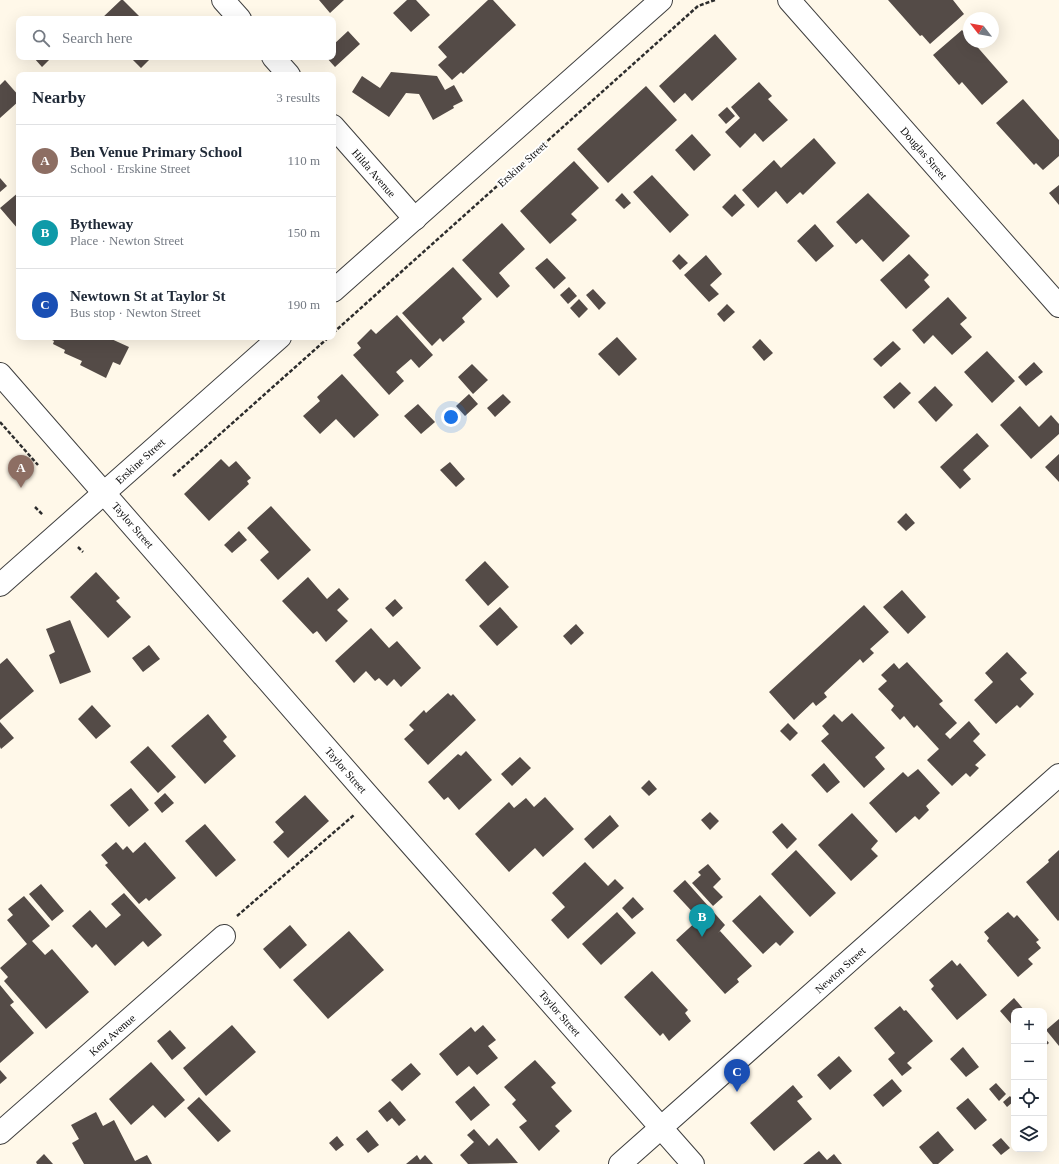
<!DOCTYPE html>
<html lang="en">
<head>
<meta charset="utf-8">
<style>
  :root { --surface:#fff; --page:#f6f6f7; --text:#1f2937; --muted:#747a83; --line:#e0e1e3; --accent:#0b8043 }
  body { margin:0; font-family:Georgia,serif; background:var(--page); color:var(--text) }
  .controls { position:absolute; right:12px; bottom:12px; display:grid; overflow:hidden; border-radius:8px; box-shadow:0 4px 16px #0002 }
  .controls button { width:36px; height:36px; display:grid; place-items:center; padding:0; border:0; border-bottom:1px solid var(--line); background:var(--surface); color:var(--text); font:20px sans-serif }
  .compass { position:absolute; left:963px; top:12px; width:36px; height:36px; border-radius:50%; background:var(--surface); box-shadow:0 4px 16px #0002; rotate:301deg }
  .you { position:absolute; left:451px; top:417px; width:14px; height:14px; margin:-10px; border:3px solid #fff; border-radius:50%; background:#1a73e8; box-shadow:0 0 0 6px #1a73e833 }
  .badge { display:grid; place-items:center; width:26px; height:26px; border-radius:50%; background:var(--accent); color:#fff; font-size:13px; font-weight:700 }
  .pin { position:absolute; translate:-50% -33px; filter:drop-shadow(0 1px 2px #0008) }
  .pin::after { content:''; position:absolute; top:21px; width:14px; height:12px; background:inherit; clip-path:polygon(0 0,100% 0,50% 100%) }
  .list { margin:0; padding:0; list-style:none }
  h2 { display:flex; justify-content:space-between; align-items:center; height:52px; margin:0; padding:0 16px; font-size:17px }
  h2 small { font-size:13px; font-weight:400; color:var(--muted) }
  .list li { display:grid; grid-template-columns:26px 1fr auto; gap:12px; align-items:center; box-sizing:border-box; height:72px; padding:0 16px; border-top:1px solid var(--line) }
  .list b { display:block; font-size:15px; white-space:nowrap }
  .list p { margin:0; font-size:13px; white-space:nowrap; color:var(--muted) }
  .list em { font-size:13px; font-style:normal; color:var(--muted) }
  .icon { flex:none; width:22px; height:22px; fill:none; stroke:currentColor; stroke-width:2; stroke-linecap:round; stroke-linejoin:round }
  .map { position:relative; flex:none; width:1059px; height:1164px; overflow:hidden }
  .search { position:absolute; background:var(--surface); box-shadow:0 4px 16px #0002; left:16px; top:16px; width:320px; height:44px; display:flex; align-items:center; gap:10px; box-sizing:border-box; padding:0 14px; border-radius:8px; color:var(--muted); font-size:15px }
  .panel { position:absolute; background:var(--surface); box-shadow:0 4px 16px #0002; left:16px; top:72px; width:320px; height:268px; border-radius:8px }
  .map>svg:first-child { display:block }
</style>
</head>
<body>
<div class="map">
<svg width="1059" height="1164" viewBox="0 0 1059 1164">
  <rect width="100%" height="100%" fill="#fff8e9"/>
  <path fill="#544b47" d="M121,0H123L142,19H101Z
    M319,0H344L330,13Z
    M407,0H416L430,15L411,32L393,13Z
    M488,0H493L516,25L463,74L461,72L452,80L438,65L447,57L438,47Z
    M888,0H953L964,14L930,44L922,35L920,36Z
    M962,30L969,38V42H973L1008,82L982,105L962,82L959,85L933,55Z
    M348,31L360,44L335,67L326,57H333V45Z
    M715,34L737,59L692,101L685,93L674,103L659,86Z
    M35,57H50L51,58L42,67L34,58Z
    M130,57H152L141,68Z
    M391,72L437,76L445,90L454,85L463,101L453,106L454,108L433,120L419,94L406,93L389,117L352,92L362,76L380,88Z
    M5,80L19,96V101L0,118V85Z
    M759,82L772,96L768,99L788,120L763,142L755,133L740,148L725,132L740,118L731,107Z
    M646,86L677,120L608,183L577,149Z
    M1023,99L1059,140V156L1043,170L1036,163L1034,165L996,123Z
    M727,107L735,116L726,124L718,115Z
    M692,134L711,155L694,171L675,150Z
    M814,138L836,163L803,195L800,192L787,204L776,191L758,208L742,190L774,160L781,168Z
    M574,161L599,188L571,214L577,220L550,244L520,211Z
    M652,175L689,215L670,233L633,192Z
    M0,178L7,186L0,192Z
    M1059,185V205L1049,193Z
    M19,192V228L18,229L0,208Z
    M622,193L631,203L624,209L615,200Z
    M868,193L910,236L883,262L862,239L856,244L836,222Z
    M735,194L745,205L732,217L722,207Z
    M502,223L525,249L499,273L510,286L497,298L462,260Z
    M815,224L834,246L816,262L797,241Z
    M679,254L688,263L680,270L672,261Z
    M909,254L929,275L924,280L930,287L906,309L880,280Z
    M706,255L722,274L710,285L719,294L709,302L684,275Z
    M547,258L566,278L554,289L535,268Z
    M453,267L482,299L462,318L465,322L443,342L440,338L432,346L402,313Z
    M569,287L577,296L568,304L560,295Z
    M593,289L606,303L599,310L586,295Z
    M948,297L967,318L960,324L972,337L952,355L933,335L924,344L912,330Z
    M579,299L588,309L579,318L570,308Z
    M727,304L735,312L724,322L717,314Z
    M397,315L433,355L419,368L411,359L396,372L404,381L389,395L353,355L361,348L357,343L371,329L376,334Z
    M46,337H107L129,347L120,365L113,362L106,378L80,365L82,361L64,353L65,350L53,344L54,341Z
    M617,337L637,359L619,376L598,354Z
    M760,339L773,353L764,361L752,347Z
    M893,341L901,349L881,367L873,359Z
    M987,351L1015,381L992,403L964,372Z
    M1034,362L1043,372L1026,386L1018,377Z
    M472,364L488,380L473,394L458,377Z
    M342,374L379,415L354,438L336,419L320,434L303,416L320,401L317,397Z
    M900,382L911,393L894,409L883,397Z
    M935,386L953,405L936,422L918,402Z
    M469,394L478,404L465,416L456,406Z
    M503,394L511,402L495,417L487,408Z
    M418,404L435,422L421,434L404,416Z
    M1020,406L1039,427L1051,415L1059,424V434L1031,459L1000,425Z
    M977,433L989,446L963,470L971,479L960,489L940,467Z
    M1059,454V482L1045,467Z
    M221,459L229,467L236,461L251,478L247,481L249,484L209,521L184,494Z
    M450,462L465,479L456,487L440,470Z
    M271,506L311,550L278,580L260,560L269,552L247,528Z
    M906,513L915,523L906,531L897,522Z
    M239,531L247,540L232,553L224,545Z
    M485,561L509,587L488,606L465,580Z
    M96,572L120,598L116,601L131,617L108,638L70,597Z
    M308,577L327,599L339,588L349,599L337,610L348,621L326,642L317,631L313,634L282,601Z
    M902,590L926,617L908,634L883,607Z
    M395,599L403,608L393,617L385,608Z
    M864,605L889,632L870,649L874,653L863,663L860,659L824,693L827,697L816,706L813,702L794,720L769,692Z
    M500,607L518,627L497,646L479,626Z
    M70,620L91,672L60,684L49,655L55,652L46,629Z
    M576,624L584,633L571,645L563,636Z
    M371,628L389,648L397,641L421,668L401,687L394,679L387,686L379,678L375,681L366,671L354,683L335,661Z
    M149,645L160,659L143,672L132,658Z
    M1007,652L1027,673L1020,679L1034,694L1020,708L1017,705L996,724L974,700L993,682L985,673Z
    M7,658L34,691L0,720V664Z
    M907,662L943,701L939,704L957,723L945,734L950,739L969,721L980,734L973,741L986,755L975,765L979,768L970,777L966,773L952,786L927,760L939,749L917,725L914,728L904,716L900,720L891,710L894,706L878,689L887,681L881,675L894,663L899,669Z
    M448,693L451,696L453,694L476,720L428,765L404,739L414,730L409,725L424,710L426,713Z
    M92,705L111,726L96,739L78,719Z
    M852,713L885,748L875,757L885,769L864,788L821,741L829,734L822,726L834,714L842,722Z
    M208,714L227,737L223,741L236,756L205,784L171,746Z
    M0,722L14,738L1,749L0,747Z
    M788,723L798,733L790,741L780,731Z
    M148,746L176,777L158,793L130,762Z
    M466,751L492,780L459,810L448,797L444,800L428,782L458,754L461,756Z
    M520,757L531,768L512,786L501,774Z
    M824,763L840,782L827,793L811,775Z
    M918,769L940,793L926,806L929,810L919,820L915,816L896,833L869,803L903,772L908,777Z
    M649,780L657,789L649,796L641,788Z
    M131,788L149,810L129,827L110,805Z
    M165,793L174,803L162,813L154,803Z
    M305,795L329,821L288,858L273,842L284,832L275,822Z
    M545,797L574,829L543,857L535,848L509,872L475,834L509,802L514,808L526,798L534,807Z
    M710,812L719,821L710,830L701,820Z
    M852,813L878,841L871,849L878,856L851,881L818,845Z
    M610,815L619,826L593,849L584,839Z
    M782,823L797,839L787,849L772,832Z
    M205,824L236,860L216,877L185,841Z
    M116,842L123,850L127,846L133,853L145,842L176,878L149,901L146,898L139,904L105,865L108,863L101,855Z
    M796,850L836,893L810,917L771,874Z
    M1059,850V920L1058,921L1026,882L1049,862L1048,860Z
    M585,862L608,886L615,879L624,888L568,939L551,920L565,907L552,893Z
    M708,864L721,879L713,887L723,897L713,906L692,883L701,875L698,872Z
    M685,880L725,925L718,933L720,931L752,966L737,979L739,982L725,994L676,940L699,919L673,891Z
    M41,884L64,911L52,921L29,894Z
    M124,893L162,935L148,947L143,941L115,966L96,944L92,948L72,926L90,910L106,928L121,915L111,904Z
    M760,895L794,932L780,946L776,942L763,954L732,921Z
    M24,896L50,926L32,941L45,955L52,949L89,992L46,1029L4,981L8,977L0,968L27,944L7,920L13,915L8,909Z
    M633,897L644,909L632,919L622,908Z
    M617,912L636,933L601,965L582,944Z
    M1008,912L1014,918L1017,915L1039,940L1036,942L1041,948L1028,959L1033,964L1018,977L987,941L989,938L984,932Z
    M290,925L307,945L280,969L263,949Z
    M349,931L384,970L328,1019L293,980Z
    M952,960L957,966L960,963L987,995L957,1020L931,989L934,986L929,980Z
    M652,971L688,1010L685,1013L691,1021L669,1041L663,1033L660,1036L624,997Z
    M0,985L14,1002L10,1005L34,1033L0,1063Z
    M1014,998L1025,1011H1014V1027L1000,1011Z
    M900,1006L904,1011L906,1010L933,1041L907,1063L912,1068L902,1076L888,1059L895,1053L874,1028Z
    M1059,1019V1046L1046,1030Z
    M232,1025L256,1052L206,1096L183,1068Z
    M483,1025L496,1040L488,1046L498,1058L477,1075L469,1066L457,1076L439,1054L471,1027L475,1032Z
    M170,1030L186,1048L172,1060L157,1041Z
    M1044,1037L1049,1043L1044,1047Z
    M963,1047L979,1067L966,1077L950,1059Z
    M839,1056L852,1071L830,1090L817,1075Z
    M535,1060L556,1083L551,1087L572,1111L555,1126L560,1131L539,1151L519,1127L527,1121L512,1104L516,1100L504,1087Z
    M151,1062L185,1100L165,1118L153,1105L131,1125L109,1099Z
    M411,1063L421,1074L402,1091L391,1080Z
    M0,1070L7,1078L0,1084Z
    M892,1079L902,1091L883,1107L873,1095Z
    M996,1083L1006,1094L999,1101L989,1089Z
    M793,1085L803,1097L797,1101L812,1119L774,1151L750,1123Z
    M474,1086L490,1105L471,1121L455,1102Z
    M1010,1096L1014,1101L1007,1107L1003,1102Z
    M199,1097L231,1131L218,1142L187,1108Z
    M968,1098L987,1120L975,1130L956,1108Z
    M390,1101L406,1120L399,1126L392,1118L387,1122L378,1111Z
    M96,1112L103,1126L114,1120L135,1161L147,1155L152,1164H84L72,1143L79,1139L71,1125Z
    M474,1129L489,1146L497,1138L518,1163L468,1164L460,1155L474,1142L467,1135Z
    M367,1130L379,1145L368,1153L356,1139Z
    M938,1131L954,1150L938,1164H933L919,1147Z
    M337,1136L344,1145L336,1151L329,1143Z
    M1001,1138L1010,1148L1001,1155L992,1145Z
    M819,1151L827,1160L834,1154L842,1164H803Z
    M44,1154L53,1164H37L36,1162Z
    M417,1155L420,1160L425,1155L433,1164H406Z"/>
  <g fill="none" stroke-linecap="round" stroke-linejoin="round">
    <g stroke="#3e3e3e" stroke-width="24">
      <path id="minor" d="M223,0L240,19
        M789,0L1059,306
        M273,57L289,75
        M333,126L415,219
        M0,374L372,800L693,1164
        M0,1133L224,936
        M620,1164L1059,775"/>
    </g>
    <g stroke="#3e3e3e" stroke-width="24">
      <path id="tertiary" d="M333,291L661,0
        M0,585L280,337"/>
    </g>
    <path stroke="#2d2d2d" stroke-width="2.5" stroke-dasharray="4 2" stroke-linecap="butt" d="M333,333L698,6L715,0
      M0,422L38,465
      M173,476L329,337
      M35,507L43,515
      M78,547L83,552
      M237,916L354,815"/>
    <use href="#minor" stroke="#fff" stroke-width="22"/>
    <use href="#tertiary" stroke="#fff" stroke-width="22"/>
  </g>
  <g text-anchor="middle" stroke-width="4" stroke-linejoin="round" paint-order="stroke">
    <g font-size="11" fill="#0b0b0b" stroke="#fff">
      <text transform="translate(924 153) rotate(49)" y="4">Douglas Street</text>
      <text transform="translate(522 164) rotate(-42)" y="4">Erskine Street</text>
      <text transform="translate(374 173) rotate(49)" y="4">Hilda Avenue</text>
      <text transform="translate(140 461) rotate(-42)" y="4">Erskine Street</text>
      <text transform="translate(133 525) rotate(49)" y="4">Taylor Street</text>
      <text transform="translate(346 770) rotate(49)" y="4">Taylor Street</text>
      <text transform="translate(840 970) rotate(-42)" y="4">Newton Street</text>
      <text transform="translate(560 1013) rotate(49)" y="4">Taylor Street</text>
      <text transform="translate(112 1035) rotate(-41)" y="4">Kent Avenue</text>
    </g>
  </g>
</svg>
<div class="controls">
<button>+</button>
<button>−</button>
<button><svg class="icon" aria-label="locate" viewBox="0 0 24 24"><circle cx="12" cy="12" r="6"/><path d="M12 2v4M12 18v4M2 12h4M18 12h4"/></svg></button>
<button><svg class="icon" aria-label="layers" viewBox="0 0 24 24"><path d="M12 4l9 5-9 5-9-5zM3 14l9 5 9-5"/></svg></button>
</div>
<svg class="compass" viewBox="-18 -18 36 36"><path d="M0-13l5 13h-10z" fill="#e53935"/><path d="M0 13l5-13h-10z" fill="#747a83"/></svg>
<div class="you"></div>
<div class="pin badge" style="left:21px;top:488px;background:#8d6e63">A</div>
<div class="pin badge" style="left:702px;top:937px;background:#0f9aa8">B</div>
<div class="pin badge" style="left:737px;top:1092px;background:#1a4fb4">C</div>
<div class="search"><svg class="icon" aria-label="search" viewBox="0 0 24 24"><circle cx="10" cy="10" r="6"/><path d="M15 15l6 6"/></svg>Search here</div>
<section class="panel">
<h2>Nearby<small>3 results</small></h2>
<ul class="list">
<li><span class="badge" style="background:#8d6e63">A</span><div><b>Ben Venue Primary School</b><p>School · Erskine Street</p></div><em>110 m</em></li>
<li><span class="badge" style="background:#0f9aa8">B</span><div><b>Bytheway</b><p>Place · Newton Street</p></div><em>150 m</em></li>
<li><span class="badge" style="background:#1a4fb4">C</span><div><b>Newtown St at Taylor St</b><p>Bus stop · Newton Street</p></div><em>190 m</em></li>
</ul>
</section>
</div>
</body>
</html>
